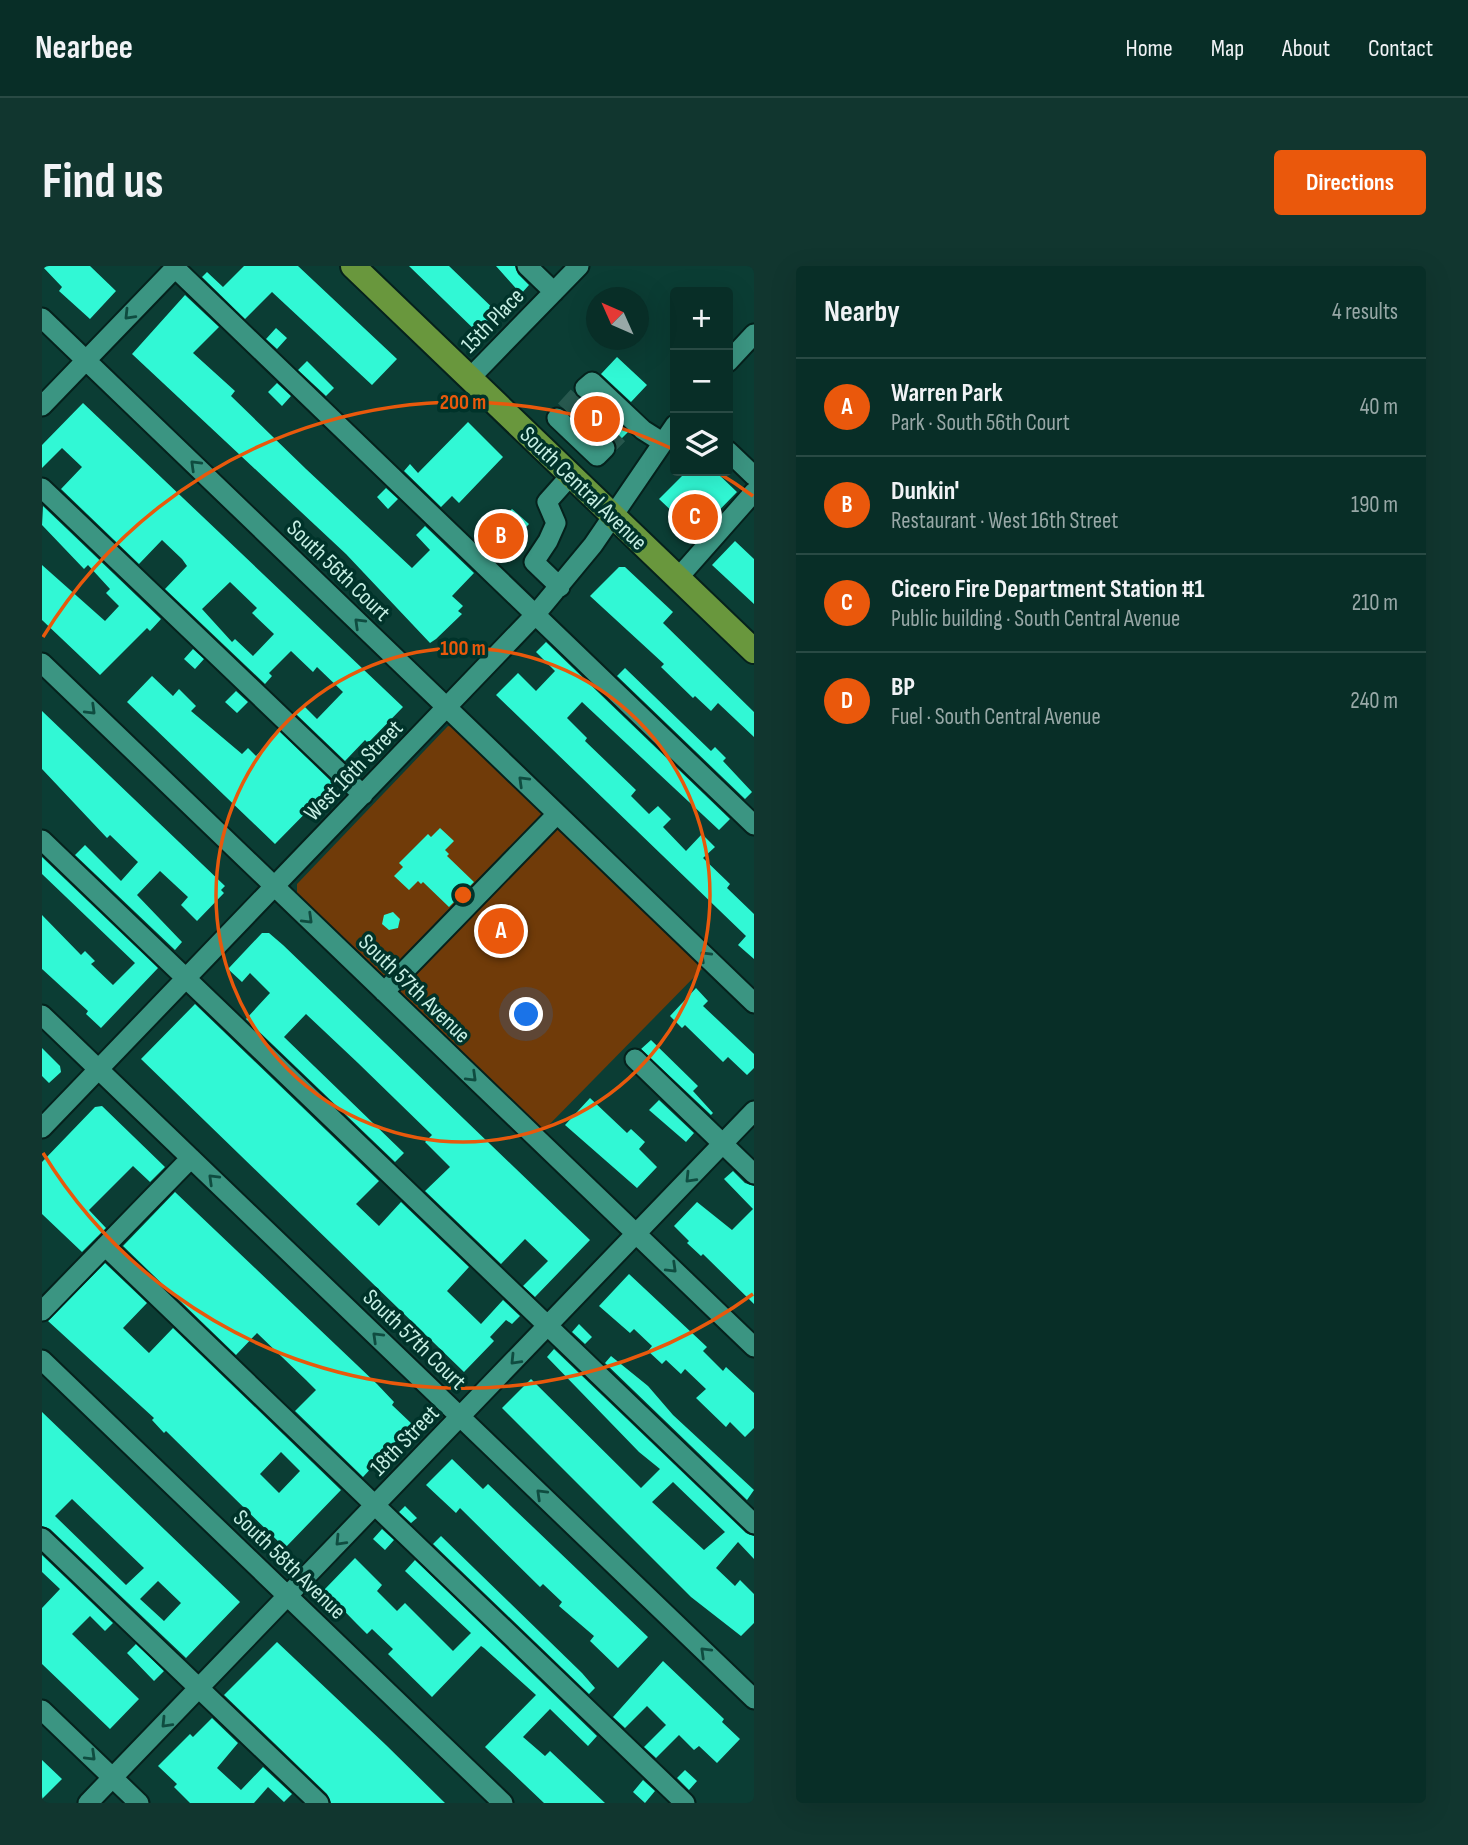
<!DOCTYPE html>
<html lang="en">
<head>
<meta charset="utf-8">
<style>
  :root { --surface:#082e27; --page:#11362f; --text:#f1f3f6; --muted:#98a8a7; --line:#294a44; --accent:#ea580c }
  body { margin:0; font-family:"Sofia Sans Condensed",sans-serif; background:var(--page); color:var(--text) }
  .controls { position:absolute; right:21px; top:21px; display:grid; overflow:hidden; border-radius:7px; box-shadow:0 7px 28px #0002 }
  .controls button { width:63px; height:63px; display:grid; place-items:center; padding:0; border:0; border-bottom:2px solid var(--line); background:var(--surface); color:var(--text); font:35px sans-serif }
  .compass { position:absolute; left:544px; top:21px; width:63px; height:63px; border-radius:50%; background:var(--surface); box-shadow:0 7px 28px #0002; rotate:315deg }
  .you { position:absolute; left:485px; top:749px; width:24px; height:24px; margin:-18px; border:5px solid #fff; border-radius:50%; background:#1a73e8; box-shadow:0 0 0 10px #1a73e833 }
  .badge { display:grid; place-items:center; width:46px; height:46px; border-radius:50%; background:var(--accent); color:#fff; font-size:23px; font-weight:700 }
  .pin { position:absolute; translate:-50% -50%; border:4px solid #fff; box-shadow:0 2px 7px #0006 }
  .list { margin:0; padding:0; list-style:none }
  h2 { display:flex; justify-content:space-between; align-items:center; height:91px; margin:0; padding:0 28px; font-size:30px }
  h2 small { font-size:23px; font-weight:400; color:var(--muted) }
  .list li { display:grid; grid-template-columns:46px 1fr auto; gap:21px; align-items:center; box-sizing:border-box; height:98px; padding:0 28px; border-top:2px solid var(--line) }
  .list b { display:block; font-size:26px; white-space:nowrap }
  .list p { margin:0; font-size:23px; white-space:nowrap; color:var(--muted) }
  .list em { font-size:23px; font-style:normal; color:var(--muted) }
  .icon { flex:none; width:38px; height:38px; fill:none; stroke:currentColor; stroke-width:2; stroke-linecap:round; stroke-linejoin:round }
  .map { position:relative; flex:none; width:712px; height:1537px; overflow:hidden; border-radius:7px }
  header { display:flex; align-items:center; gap:42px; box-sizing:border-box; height:98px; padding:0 35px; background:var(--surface); border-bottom:2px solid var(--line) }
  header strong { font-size:33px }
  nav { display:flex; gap:38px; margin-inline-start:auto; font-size:24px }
  .intro { display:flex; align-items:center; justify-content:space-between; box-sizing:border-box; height:168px; padding:0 42px }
  h1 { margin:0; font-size:49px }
  .button { padding:18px 32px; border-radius:7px; background:var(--accent); color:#fff; font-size:24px; font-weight:700 }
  main { display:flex; gap:42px; padding:0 42px }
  aside { flex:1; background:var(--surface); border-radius:7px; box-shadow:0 7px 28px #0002 }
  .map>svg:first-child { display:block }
</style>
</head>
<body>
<header>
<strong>Nearbee</strong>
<nav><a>Home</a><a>Map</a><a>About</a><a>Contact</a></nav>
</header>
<div class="intro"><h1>Find us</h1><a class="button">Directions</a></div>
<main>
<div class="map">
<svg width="712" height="1537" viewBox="0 0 712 1537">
  <rect width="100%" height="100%" fill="#0b3d34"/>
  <path fill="#703b09" d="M406,460L412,461L663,700L500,866L255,629V618Z"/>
  <path fill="#31f8d5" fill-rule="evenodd" d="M0,0H48L74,25L48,53L17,25L20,21Z
    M202,0H256L355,93L330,119L230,26L203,53L160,11L165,6L181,21Z
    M367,0H407L458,49L438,69Z
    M454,0H473L476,8L487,19L479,28Z
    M143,29L177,61L151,87L193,125L189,130L264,203L370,302L388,284L374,269L383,260L432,307L410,330L421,340L416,345L420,348L394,373L388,377L304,288L90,88Z
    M234,62L245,72L235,83L224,73Z
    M575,91L605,119L589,136L559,108Z
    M265,95L292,122L284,130L256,104Z
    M235,117L249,130L240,140L226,126Z
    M533,129L540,134L549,132L586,166L574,178L565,170L555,173L522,142Z
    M41,137L361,441L326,477L323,474L303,495L254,448L262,440L275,453L301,426L275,401L271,406L249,385L227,407L230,410L223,418L123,323L145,300L140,293L120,274L97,298L19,223L40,201L20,182L0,202V179ZM188,316L215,342L210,347L232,368L211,390L193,373L190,376L160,343Z
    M426,156L461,191L417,237L410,230L399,241L362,205L368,198L376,207Z
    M645,205H673L695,226L654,268L617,233Z
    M344,222L356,233L346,243L335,231Z
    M1,240L119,353L108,365L105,362L58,409L0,354V299L63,355L77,340L64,327L68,323L46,299L42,303L0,259Z
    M470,243L487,258L453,293L437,277Z
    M693,275L712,293V338L670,299Z
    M577,301H583L631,346L621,357L712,446V471L676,437L669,445L653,430L651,432L619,401L622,398L548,330Z
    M504,376L688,553L677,564L540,436L525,452L545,472L543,475L594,524L589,530L607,548L616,540L629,553L621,561L644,585L660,568L673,581L661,592L688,618L685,622L712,648V693L696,679L704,670L454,429L476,407L494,425L513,405L494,386Z
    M151,383L162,393L153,403L142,393Z
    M583,402L669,485L673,481L684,492L681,495L710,526L703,533L575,410Z
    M110,410L131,430L137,423L154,440L149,445L200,488L206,482L214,490L237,465L292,518L233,578L85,436Z
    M194,425L206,436L195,447L183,436Z
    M0,445L183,620L179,624L182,627L155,655L139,639L146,631L118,605L95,629L140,676L133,684L33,589L43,579L79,615L96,596L68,569L65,572L0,503Z
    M398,562L412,575L403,584L407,588L405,590L432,616L407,641L381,616L379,618L376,615L367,624L352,610L361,601L357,597L386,568L389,571Z
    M0,591L116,702L59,762L44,748L46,745L0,703V649L39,689L43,685L53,695L49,698L71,719L93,697L0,608Z
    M351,646L358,653L356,662L347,664L340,658L342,649Z
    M220,667H227L241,679L548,974L493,1031L481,1020L506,995L483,973L459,998L383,925L408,901L383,876L390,869L316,797L264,748L242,771L362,887L353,896L204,753L228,727L208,707L200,716L186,703Z
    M654,722L666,735L661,740L712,788V802L705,809L686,791L681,796L643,759L640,762L628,750Z
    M153,738L337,915L314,938L337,960L359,936L427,1001L405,1025L439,1058L461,1034L478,1050L470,1058L464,1054L448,1071L452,1075L422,1106L99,793Z
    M609,774L656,820L651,825L671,847L669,849L599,783Z
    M0,782L18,800L19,806L7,817L0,810Z
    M548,832L585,867L589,863L603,876L597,883L615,901L595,922L523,859Z
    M617,834L652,867L644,876L607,844Z
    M60,840L123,901L108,916L91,900L47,944L64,962L40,986L0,948V896L53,841Z
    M691,905L703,917L712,920V1038L661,988L659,990L645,977L647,975L632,960L655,936L690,964L711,943L682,913Z
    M133,926L335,1118L352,1136L350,1139L370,1158L321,1211L253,1145L274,1124L264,1114L215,1067L194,1089L81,980Z
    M63,997L105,1037L81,1062L107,1087L131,1062L299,1224L243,1282L124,1165L122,1167L110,1154L112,1152L6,1055ZM239,1186L258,1205L237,1227L218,1208Z
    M587,1008L665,1081L661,1085L681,1105L684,1101L712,1127V1162L703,1171L688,1156L684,1161L654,1132L664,1123L643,1103L639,1108L624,1094L620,1098L606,1085L610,1080L592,1063L588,1067L557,1040Z
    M537,1058L550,1071L543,1078L530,1066Z
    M512,1083L704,1267L712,1270V1293L696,1276L674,1302L693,1320L698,1314L712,1328V1357L699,1370L649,1331L460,1142L489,1113L599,1222L618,1203L597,1186L505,1091ZM631,1216L683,1266L662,1284L610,1236Z
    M569,1090L606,1120L631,1149L712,1224L705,1234L563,1097Z
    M0,1146L198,1336L144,1392L8,1263L0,1260ZM30,1233L102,1302L84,1319L13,1250ZM116,1315L139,1337L122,1355L98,1333Z
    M410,1193L441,1223L446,1218L606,1371L576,1402L548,1375L552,1370L517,1340L520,1336L501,1318L498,1321L418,1242L414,1247L384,1219Z
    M363,1240L375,1252L369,1257L357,1246Z
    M340,1263L352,1274L343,1284L331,1273Z
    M399,1270L540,1407L553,1422L547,1428L391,1278Z
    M0,1289L71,1357L63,1365L48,1350L30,1368L97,1433L68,1463L0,1398V1342L18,1323L0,1306Z
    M313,1292L340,1319L335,1325L355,1345L363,1337L411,1385L429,1367L363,1305L373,1294L555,1470L546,1480L508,1443L481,1471L503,1490L508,1485L563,1537H502L443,1481L494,1429L442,1382L439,1380L390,1431L346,1388L351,1383L330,1363L325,1368L313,1356L282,1324Z
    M235,1376L344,1479L403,1537H289L285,1528L182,1429Z
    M94,1378L122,1405L112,1415L85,1387Z
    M621,1395L682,1453L680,1456L698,1473L675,1497L657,1480L652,1484L637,1469L614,1492L602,1481L624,1459L605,1440L583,1462L571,1451Z
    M170,1452L196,1477L175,1502L199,1524L221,1501L250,1528L242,1536L226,1521L212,1537H148L132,1521L135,1518L116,1500L148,1468L151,1471Z
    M0,1494L20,1513L0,1533Z
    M643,1504L655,1515L647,1524L635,1512Z
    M601,1514L613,1525L603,1537L591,1526Z"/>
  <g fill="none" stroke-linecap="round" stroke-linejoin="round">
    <path stroke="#27584e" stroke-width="19" stroke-dasharray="19 10" stroke-linecap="butt" d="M523,144L543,122
      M536,156L557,135
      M552,172L572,150
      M563,182L584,161"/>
    <g stroke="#05211c" stroke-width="23">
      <path id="minor" d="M131,0L712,559
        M485,0L512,26
        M0,52L712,737
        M686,96L712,68
        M428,112L537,0
        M543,122L550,116L601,164L620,176
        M0,140L135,0
        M515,152L555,190L563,182
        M686,185L712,210
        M0,222L321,529
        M636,312L712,226
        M518,321L492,296L506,275L514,257L505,236L529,209
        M0,397L712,1081
        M0,574L712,1258
        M342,726L515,548
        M0,749L712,1433
        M593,793L712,908
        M0,862L493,349L551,279L633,159
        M63,980L643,1537
        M0,1045L149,892
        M0,1094L461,1537
        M0,1272L277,1537
        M0,1444L97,1537
        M46,1537L712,845"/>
    </g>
    <g stroke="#05211c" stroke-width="28">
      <path id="major" d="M311,0L712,385"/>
    </g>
    <use href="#minor" stroke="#3b9582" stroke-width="19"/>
    <use href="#major" stroke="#69973d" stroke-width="24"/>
  </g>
  <defs><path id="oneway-chevron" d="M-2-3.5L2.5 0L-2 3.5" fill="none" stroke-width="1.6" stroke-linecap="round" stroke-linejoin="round" transform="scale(1.75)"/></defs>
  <g stroke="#0f4c40">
    <use href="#oneway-chevron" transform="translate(87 49) rotate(134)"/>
    <use href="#oneway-chevron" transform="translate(153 199) rotate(-136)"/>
    <use href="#oneway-chevron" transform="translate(317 357) rotate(-136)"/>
    <use href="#oneway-chevron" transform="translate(49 444) rotate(44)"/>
    <use href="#oneway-chevron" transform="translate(481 515) rotate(-136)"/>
    <use href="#oneway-chevron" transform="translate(266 653) rotate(44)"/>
    <use href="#oneway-chevron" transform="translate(663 690) rotate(-136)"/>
    <use href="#oneway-chevron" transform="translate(430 811) rotate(44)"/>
    <use href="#oneway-chevron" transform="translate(648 912) rotate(134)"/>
    <use href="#oneway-chevron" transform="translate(171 913) rotate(-136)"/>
    <use href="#oneway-chevron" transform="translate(630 1002) rotate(44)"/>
    <use href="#oneway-chevron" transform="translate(335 1071) rotate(-136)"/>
    <use href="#oneway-chevron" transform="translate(473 1094) rotate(134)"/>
    <use href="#oneway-chevron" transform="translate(499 1228) rotate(-136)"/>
    <use href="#oneway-chevron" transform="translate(298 1275) rotate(134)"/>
    <use href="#oneway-chevron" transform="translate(663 1386) rotate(-136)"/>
    <use href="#oneway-chevron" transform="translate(124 1457) rotate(134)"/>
    <use href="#oneway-chevron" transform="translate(49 1490) rotate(44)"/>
  </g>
  <g fill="none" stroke="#e8590c" stroke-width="3.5">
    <circle cx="421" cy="629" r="247"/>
    <path d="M711 1028A493 493 0 0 1 1 887M1 371A493 493 0 0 1 633 184M675 206A493 493 0 0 1 711 230"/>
  </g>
  <g text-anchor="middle" stroke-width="7" stroke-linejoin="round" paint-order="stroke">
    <g font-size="23" fill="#c6efe4" stroke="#00332a">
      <text transform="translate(450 54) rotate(-46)" y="8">15th Place</text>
      <text transform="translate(542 222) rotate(44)" y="8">South Central Avenue</text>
      <text transform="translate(297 304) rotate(44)" y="8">South 56th Court</text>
      <text transform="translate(311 504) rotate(-46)" y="8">West 16th Street</text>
      <text transform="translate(373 722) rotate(44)" y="8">South 57th Avenue</text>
      <text transform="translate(373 1073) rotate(44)" y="8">South 57th Court</text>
      <text transform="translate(362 1174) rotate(-46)" y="8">18th Street</text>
      <text transform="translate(248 1298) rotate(44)" y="8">South 58th Avenue</text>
    </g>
  </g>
  <circle cx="421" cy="629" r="10" fill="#e8590c" stroke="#00332a" stroke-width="3.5"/>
  <g font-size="21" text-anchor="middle" font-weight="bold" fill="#e8590c" stroke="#00332a" stroke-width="7" stroke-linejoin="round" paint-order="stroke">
    <text x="421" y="143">200 m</text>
    <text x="421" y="389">100 m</text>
  </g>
</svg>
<div class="controls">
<button>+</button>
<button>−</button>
<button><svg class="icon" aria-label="layers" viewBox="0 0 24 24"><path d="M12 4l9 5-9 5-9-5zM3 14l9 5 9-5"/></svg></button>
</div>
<svg class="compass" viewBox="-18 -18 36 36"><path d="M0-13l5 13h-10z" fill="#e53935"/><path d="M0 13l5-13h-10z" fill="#98a8a7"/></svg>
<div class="you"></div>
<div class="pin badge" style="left:459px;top:665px">A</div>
<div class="pin badge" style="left:459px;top:270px">B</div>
<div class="pin badge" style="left:653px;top:251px">C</div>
<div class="pin badge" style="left:555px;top:153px">D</div>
</div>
<aside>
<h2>Nearby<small>4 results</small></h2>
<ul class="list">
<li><span class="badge">A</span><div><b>Warren Park</b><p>Park · South 56th Court</p></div><em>40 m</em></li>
<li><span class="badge">B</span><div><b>Dunkin'</b><p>Restaurant · West 16th Street</p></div><em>190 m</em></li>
<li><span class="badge">C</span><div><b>Cicero Fire Department Station #1</b><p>Public building · South Central Avenue</p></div><em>210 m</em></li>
<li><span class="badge">D</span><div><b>BP</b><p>Fuel · South Central Avenue</p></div><em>240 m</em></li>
</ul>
</aside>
</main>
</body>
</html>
